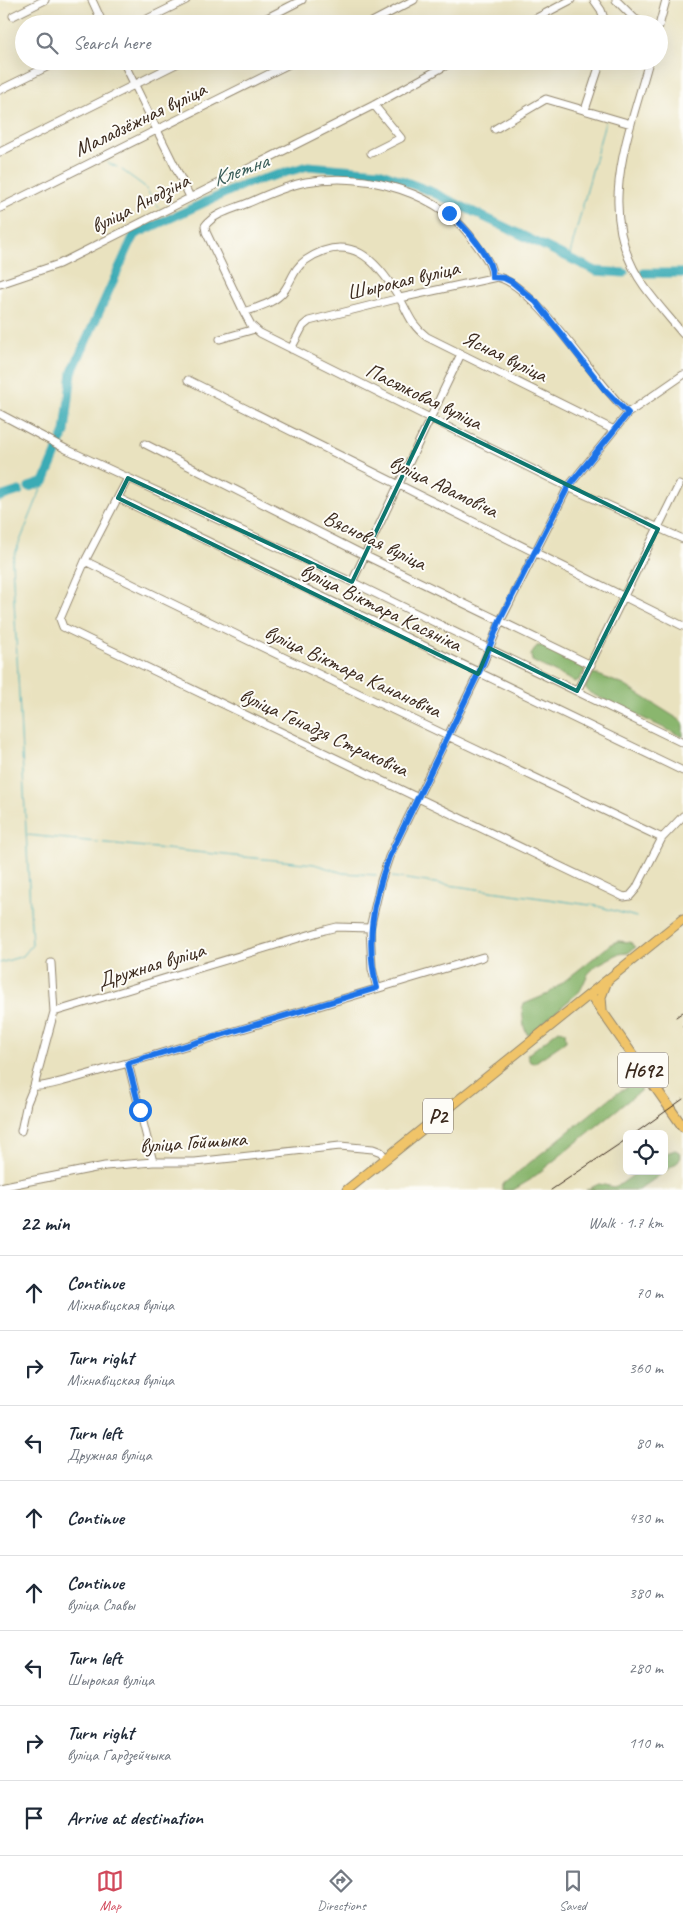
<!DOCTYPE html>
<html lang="en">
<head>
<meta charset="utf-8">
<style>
  :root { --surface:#fff; --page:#f6f6f7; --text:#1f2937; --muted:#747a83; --line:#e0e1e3; --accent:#d1495b }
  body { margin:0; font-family:Caveat,sans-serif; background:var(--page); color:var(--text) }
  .controls { position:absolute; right:15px; bottom:15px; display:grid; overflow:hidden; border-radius:8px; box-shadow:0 5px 20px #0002 }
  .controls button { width:45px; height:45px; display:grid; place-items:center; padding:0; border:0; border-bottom:1px solid var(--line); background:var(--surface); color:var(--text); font:25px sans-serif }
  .stop { position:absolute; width:15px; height:15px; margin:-11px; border:4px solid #1a73e8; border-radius:50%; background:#fff }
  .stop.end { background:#1a73e8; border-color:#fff; box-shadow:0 1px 5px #0008 }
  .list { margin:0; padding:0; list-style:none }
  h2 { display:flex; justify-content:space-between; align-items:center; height:65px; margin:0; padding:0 20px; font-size:21px }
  h2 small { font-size:16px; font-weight:400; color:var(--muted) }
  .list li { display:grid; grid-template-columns:32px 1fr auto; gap:15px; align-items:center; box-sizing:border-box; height:75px; padding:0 20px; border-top:1px solid var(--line) }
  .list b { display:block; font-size:19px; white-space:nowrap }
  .list p { margin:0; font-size:16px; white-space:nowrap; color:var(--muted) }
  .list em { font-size:16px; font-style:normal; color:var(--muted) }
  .icon { flex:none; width:28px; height:28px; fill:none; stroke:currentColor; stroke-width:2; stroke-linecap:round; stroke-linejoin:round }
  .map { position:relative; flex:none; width:683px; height:1190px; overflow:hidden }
  .search { position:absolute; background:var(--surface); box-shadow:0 5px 20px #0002; left:15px; right:15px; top:15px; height:55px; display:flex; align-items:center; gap:12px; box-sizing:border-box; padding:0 18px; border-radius:28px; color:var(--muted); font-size:19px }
  .sheet { height:665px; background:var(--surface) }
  nav { display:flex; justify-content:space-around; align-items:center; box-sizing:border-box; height:70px; border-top:1px solid var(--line); background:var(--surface); font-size:14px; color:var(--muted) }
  nav a { display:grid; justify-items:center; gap:2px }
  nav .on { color:var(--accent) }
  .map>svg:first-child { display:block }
</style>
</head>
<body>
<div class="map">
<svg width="683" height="1190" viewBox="0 0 683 1190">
  <rect width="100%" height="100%" fill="#fdfcf7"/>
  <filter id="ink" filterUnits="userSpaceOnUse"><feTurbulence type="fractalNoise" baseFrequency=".02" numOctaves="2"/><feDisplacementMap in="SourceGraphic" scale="10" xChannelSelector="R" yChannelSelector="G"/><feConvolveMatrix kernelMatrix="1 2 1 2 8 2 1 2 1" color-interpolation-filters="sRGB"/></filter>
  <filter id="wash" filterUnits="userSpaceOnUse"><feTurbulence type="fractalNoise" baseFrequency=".0096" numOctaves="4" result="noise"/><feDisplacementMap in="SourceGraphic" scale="20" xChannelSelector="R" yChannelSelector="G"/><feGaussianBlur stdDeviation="1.12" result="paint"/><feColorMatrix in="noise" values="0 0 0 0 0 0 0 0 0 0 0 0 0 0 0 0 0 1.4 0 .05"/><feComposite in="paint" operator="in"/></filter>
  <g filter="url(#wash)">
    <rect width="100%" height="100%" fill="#e9e2bf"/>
    <path fill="#8ab66e" stroke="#627046" d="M537,646H543L582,665L585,671L579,680L575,682L532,661L531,655Z
      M593,673L624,685L683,722V737L590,693L585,687Z
      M618,941L630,942L636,947L628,953L618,954L597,965L588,974L580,991L530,1034H527L524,1027L522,1008L524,1004L548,994L610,945Z
      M559,1030L565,1032L566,1041L534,1063L530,1062L527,1055Z
      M639,1081L642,1085L640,1091L530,1180L513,1190H502V1185L609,1099L634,1082Z
      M675,1150L679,1152L681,1157L678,1162L639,1190H586L599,1184L614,1187L621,1184L639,1171H664V1154Z"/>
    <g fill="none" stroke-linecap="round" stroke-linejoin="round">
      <path stroke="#3aabb5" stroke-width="1" d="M108,163L117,167
        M122,170L144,186L160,209
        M163,216L165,220
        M569,258L605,122
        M27,835L314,864L343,873L376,875
        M392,877L597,906L636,917
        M0,963L23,956L32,945L12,561L44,482"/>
      <path stroke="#3aabb5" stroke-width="9" d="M644,273H683
        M29,487L44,482L65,432L72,372L134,235L245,184L308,166L379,172L430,191L596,271L624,273
        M0,497L19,491"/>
    </g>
  </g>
  <g filter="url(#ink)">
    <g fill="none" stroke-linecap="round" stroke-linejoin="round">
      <g stroke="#92866e" stroke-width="9">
        <path id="minor" d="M92,0L103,24
          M594,0L601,10L606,24
          M616,0L634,18L644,24
          M13,16L45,0
          M137,24L186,0
          M255,24L302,0
          M368,24L414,0
          M525,24L571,0
          M659,26L666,0
          M123,61L190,197
          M649,61C629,136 593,214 644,286C656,303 670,318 683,334
          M0,90L59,61
          M585,110L601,61
          M495,129L546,99L631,124
          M0,152L182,61
          M371,153L401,138L374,105
          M0,208L295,61
          M492,277C493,265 483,254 476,244C442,192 365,171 306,182C285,186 267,195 248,203C234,209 214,213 205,226L206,232L244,312L251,325L260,333L568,487L683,539
          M0,284L59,264L374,105L454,61
          M244,312C258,307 275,303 284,291C292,280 294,268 306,260C350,231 376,259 399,297C409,314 410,324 427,337L614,430
          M220,339L255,329
          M291,349L303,326L309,321L400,298L497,277C534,284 596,383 628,413
          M188,380L683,626
          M0,414L66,449L352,582L683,743
          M145,444L364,555L591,665
          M128,478L85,561L60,619L63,627L624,897L630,896L636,889L662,838L683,816
          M118,498L683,771
          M85,561C276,655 469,746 662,838
          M352,582L461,354
          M577,691L679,485
          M370,928L381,881L389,857L482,666L501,620L568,487L628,413L683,375
          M51,963L54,1012
          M128,1063C110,1067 45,1089 34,1086L54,1012L325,930L337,927L370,928L372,969L377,988
          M21,1131L27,1103L34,1086
          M153,1162L128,1063L483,957
          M0,1187L105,1166L153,1162H195L340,1146L373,1149L381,1152L386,1159"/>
      </g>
      <g stroke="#92866e" stroke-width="11">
        <path id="major" d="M590,994L683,1127
          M602,1009L601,997L607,981
          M347,1190L683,919"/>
      </g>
      <use href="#minor" stroke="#fff" stroke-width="7"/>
      <use href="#major" stroke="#f0c469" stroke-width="9"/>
      <path stroke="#3b2a1e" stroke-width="1" d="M676,1017L683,1012
        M683,1027V1026
        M634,1134L683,1099
        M551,1190L627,1139"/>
    </g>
  </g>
  <g fill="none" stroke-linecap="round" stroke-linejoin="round" filter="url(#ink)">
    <path stroke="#1a73e8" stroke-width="6" d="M140,1110L128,1063L377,988C365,942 373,901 389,857L482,666L500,620L568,487L628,413L605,390L536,302L512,282L504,278L492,277C494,258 463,225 449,213"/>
  </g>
  <path fill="none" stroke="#0f766e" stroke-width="4" stroke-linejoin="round" d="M430,418L658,529L577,691L489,648L478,674L118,498L128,478L352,582Z"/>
  <g text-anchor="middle" stroke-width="4" stroke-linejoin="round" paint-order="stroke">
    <g fill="#fdfcf7" stroke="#75695f" stroke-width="1">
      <rect x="618" y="1052.5" width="50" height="35" rx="4"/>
      <rect x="423" y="1098.5" width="30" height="35" rx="4"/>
    </g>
    <g font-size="20" font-weight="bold" fill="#3b2a1e">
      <text x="643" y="1077">Н692</text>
      <text x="438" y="1123">Р2</text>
    </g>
    <g font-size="21" fill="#3b2a1e" stroke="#fdfcf7">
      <text transform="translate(140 119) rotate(-26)" y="7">Маладзёжная вуліца</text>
      <text transform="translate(140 203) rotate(-27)" y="7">вуліца Анодзіна</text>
      <text transform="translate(403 280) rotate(-13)" y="7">Шырокая вуліца</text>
      <text transform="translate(505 356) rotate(26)" y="7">Ясная вуліца</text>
      <text transform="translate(424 396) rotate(26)" y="7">Пасялковая вуліца</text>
      <text transform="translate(444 486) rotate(26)" y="7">вуліца Адамовіча</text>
      <text transform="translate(375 540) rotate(26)" y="7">Вясновая вуліца</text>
      <text transform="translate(381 607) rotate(26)" y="7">вуліца Віктара Касяніка</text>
      <text transform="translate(353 671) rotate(25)" y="7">вуліца Віктара Канановіча</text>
      <text transform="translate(324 732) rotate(25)" y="7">вуліца Генадзя Страковіча</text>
      <text transform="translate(151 965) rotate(-17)" y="7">Дружная вуліца</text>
      <text transform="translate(193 1142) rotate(-4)" y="7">вуліца Гойшыка</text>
    </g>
    <g font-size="22" font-style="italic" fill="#3b5e5a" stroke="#fdfcf7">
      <text transform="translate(240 169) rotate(-20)" y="8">Клетна</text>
    </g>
  </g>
</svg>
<div class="controls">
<button><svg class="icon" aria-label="locate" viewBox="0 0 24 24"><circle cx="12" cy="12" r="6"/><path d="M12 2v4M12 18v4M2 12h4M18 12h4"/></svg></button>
</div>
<div class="stop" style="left:140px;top:1110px"></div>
<div class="stop end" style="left:449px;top:213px"></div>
<div class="search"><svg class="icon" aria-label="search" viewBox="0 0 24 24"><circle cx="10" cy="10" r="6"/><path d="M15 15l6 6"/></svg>Search here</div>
</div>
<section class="sheet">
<h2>22 min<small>Walk · 1.7 km</small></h2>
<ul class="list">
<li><svg class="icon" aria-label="ahead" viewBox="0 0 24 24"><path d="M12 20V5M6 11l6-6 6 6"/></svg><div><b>Continue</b><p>Міхнавіцская вуліца</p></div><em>70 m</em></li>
<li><svg class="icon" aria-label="right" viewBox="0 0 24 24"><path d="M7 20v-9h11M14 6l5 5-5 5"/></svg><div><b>Turn right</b><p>Міхнавіцская вуліца</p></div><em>360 m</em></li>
<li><svg class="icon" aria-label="left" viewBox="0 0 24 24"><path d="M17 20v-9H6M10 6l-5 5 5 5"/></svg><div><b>Turn left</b><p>Дружная вуліца</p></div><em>80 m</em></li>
<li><svg class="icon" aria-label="ahead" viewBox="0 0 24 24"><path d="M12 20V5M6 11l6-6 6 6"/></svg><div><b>Continue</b></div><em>430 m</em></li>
<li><svg class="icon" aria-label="ahead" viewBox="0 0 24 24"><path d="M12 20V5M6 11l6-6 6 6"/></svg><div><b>Continue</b><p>вуліца Славы</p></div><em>380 m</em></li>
<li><svg class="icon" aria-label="left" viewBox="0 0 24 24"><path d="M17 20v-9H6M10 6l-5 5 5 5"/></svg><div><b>Turn left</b><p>Шырокая вуліца</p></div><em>280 m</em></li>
<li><svg class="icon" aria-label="right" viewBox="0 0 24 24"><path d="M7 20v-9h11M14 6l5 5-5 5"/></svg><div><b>Turn right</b><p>вуліца Гардзейчыка</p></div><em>110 m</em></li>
<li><svg class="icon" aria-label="arrive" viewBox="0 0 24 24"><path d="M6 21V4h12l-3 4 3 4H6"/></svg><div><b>Arrive at destination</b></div></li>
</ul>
</section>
<nav>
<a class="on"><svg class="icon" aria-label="map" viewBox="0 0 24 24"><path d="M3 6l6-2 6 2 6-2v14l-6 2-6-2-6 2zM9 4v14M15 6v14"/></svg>Map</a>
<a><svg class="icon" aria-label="directions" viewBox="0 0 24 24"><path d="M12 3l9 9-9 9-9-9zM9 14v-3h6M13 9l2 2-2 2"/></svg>Directions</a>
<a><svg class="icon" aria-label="saved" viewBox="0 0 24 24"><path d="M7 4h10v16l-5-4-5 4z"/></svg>Saved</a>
</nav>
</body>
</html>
